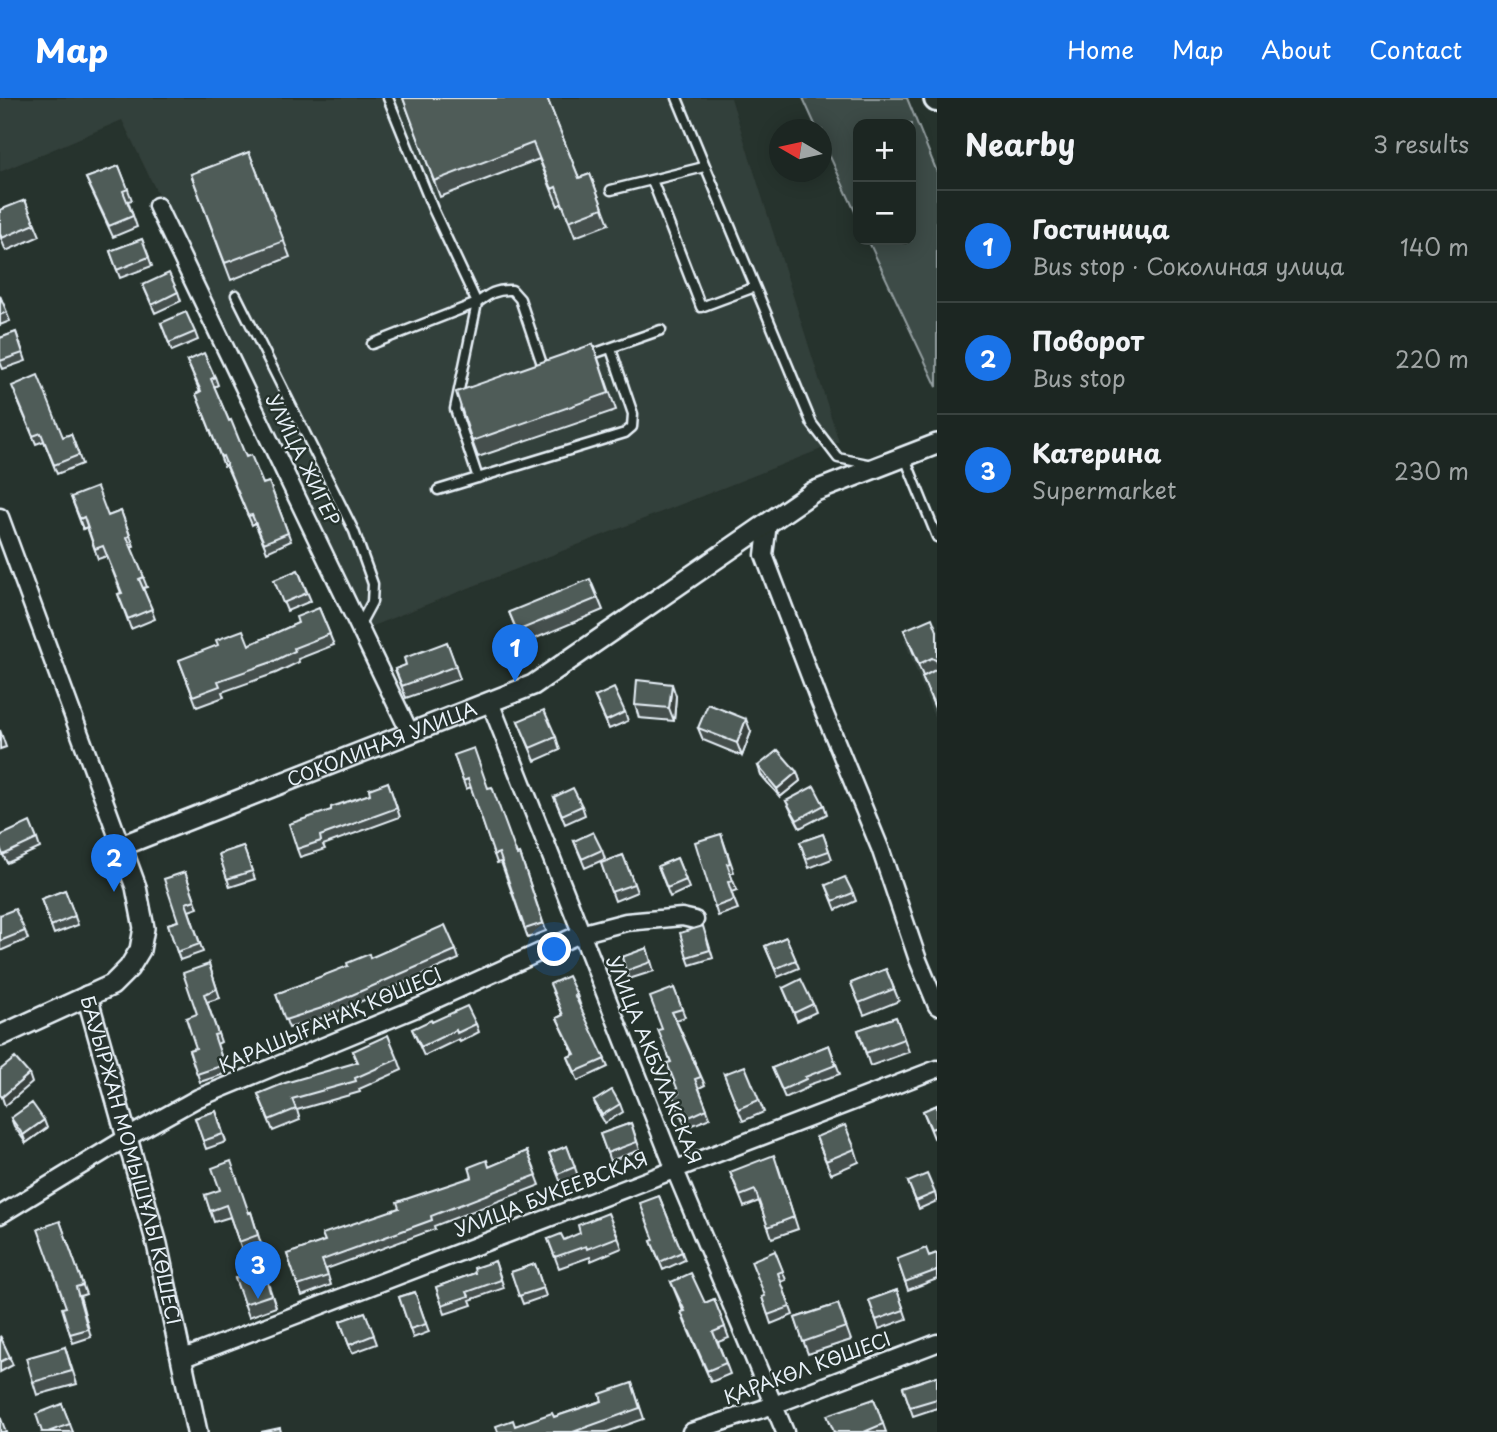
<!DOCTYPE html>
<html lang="en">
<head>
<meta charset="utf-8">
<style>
  :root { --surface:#1c2622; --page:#29322f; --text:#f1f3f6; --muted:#a0a5a5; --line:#3a4340; --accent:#1a73e8 }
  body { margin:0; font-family:"Playpen Sans",sans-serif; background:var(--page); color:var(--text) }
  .controls { position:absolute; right:21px; top:21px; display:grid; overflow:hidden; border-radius:14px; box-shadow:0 4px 18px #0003 }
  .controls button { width:63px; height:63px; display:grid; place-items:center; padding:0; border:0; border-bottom:2px solid var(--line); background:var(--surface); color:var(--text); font:35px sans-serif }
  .compass { position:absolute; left:769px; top:21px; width:63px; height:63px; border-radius:50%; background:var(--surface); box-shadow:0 4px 18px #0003; rotate:279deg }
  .you { position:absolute; left:555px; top:852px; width:24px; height:24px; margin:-18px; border:5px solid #fff; border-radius:50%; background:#1a73e8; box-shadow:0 0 0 10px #1a73e833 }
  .badge { display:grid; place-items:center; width:46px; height:46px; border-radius:50%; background:var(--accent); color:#fff; font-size:23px; font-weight:700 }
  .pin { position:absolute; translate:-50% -58px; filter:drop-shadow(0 2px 4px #0008) }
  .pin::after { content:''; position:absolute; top:37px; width:24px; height:21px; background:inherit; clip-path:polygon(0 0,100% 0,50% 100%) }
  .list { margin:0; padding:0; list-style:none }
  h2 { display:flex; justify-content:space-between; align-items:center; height:91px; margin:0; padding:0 28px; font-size:30px }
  h2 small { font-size:23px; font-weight:400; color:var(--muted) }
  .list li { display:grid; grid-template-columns:46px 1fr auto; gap:21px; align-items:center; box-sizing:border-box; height:112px; padding:0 28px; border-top:2px solid var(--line) }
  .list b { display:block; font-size:26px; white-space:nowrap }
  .list p { margin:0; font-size:23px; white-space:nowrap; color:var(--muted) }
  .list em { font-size:23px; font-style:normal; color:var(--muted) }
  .map { position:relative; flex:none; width:937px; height:1334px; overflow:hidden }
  header { display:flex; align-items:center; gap:42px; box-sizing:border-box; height:98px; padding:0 35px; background:var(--accent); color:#fff }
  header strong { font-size:33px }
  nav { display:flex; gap:38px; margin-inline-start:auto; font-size:24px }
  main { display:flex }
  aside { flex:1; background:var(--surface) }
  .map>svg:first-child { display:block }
</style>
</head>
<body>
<header>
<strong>Map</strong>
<nav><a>Home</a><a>Map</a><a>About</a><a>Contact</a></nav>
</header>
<main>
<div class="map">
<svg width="937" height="1334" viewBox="0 0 937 1334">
  <rect width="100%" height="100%" fill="#26332d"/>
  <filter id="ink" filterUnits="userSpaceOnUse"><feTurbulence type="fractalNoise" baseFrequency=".0143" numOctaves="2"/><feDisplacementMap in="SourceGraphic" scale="14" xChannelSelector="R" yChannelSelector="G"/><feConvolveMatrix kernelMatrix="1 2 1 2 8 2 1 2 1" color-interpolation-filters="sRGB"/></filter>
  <g filter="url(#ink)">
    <path fill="#333f3a" d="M0,0H731L839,344L367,530L122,22L0,74Z
      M937,527V627L904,541Z"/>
    <path fill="#3e4b47" stroke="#939ea0" stroke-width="2" d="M803,0H907L937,74V289L868,142H911V26H858V120L822,41V32L817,31Z"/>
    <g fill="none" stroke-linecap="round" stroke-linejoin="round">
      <g stroke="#e8f1f8" stroke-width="13">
        <path id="service" d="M388,0L433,111L477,205L455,311L478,380
          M677,0L812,326L838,360L873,367
          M652,82L701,209L755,189
          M611,92L704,69
          M236,197L354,433L373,486L372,504L359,528
          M372,246L477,205C489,196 496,191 512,192L520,201L544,272
          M587,258L661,232
          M905,360L937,439
          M438,392L625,335L632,329L633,316L611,251"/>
      </g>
      <g stroke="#e8f1f8" stroke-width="21">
        <path id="minor" d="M157,108L410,635
          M0,419L121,748
          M768,425L764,457L819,602L880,750L918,862L937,908
          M490,604L675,1072L785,1334
          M0,1117L128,1039L198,1000L419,909L580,836L626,824L682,819L695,822
          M181,1261L937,971
          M691,1334L774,1307L937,1245"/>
      </g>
      <g stroke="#e8f1f8" stroke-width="24">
        <g id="tertiary">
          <path id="s1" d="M87,898L157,1146L197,1334"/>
          <path id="s2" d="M0,938L112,887L129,870L140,852L144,830L136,789L121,748L533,587L813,394L937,346"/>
        </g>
      </g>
      <g stroke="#e8f1f8" stroke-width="30">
        <path id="primary" d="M937,0V1"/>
      </g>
      <use href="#service" stroke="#26332d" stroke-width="8"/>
      <use href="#minor" stroke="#26332d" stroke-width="16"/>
      <use href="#tertiary" stroke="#26332d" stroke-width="19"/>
      <use href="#primary" stroke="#26332d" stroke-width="24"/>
    </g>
    <path fill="#454f4d" stroke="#e8f1f8" stroke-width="2" d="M403,0H547L579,80L590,76L609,126L575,139L562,105L558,108L539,61L440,99Z
      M249,54L290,159L231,182L191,76Z
      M119,68L132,102L128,103L137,129L113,139L86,80Z
      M0,112L35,126L40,138L6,153L0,138Z
      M142,141L152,168L120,180L110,153Z
      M143,187L178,194L181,203L155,215Z
      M0,198L10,223L0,227Z
      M161,225L195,234L198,242L172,253Z
      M16,234L26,263L3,271L0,264V240Z
      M593,246L616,312L478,359L472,343Z
      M187,263L215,279L218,287L214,289L229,323L246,359L263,386L269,384L291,443L267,454L255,425L252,427L226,367L224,368L196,296L200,294Z
      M15,296L63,339L71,336L82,366L57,376L44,343L36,346Z
      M71,399L108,418L121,413L134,448L131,449L147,489L143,490L155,521L131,531L118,496L121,495L107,458L98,461L87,429L83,431Z
      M298,472L311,503L287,513L274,482Z
      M598,500L603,512L522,546L509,514Z
      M319,510L334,547L298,561L299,564L276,575L222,594L224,599L197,609L179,562L249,547L298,525Z
      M904,532L937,533V615L922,579L923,578Z
      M447,544L460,581L406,600L395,571L406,567Z
      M676,598L674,623L639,620L635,607Z
      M595,599L625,614L628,623L609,631Z
      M518,623L556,639L560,652L535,663Z
      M698,630L751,634L742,658L703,642Z
      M0,632L6,649L0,651Z
      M454,657L488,690L517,757L520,756L546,833L528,840L501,764L497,765L471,689L466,691Z
      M758,668L797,674L800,683L780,699L761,677Z
      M388,684L400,719L323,747L325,751L300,759L297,751L331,712L370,696Z
      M554,699L582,708L585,717L565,726Z
      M786,703L824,707L827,716L800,730L790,711Z
      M721,736L734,774L730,776L737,792L731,794L738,811L718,818L715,809Z
      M823,736L832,761L809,770L800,744Z
      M0,738L37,741L40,750L7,765L0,751Z
      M574,743L602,752L605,761L585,770Z
      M243,748L255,781L230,789L219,756Z
      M623,757L637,794L615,803L601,765Z
      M677,760L689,790L670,799L658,768Z
      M185,774L198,810L189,813L203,854L180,862L168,826L178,823Z
      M826,787L853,795L856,803L836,812Z
      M65,792L78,827L54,836L41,801Z
      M0,817L25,833L28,841L0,853Z
      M706,837L713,860L690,867L687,859Z
      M786,839L799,870L778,879L765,848Z
      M647,850L654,873L629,881L622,859Z
      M456,852L459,861L325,919L289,930L276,896L370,860Z
      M209,866L220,900L207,904L221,944L217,946L227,975L200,984L189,952L196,950L197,916Z
      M886,871L899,903L864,917L851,885Z
      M674,890L685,919L676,922L705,987L699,990L710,1020L686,1030L673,998L679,995L662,931Z
      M783,890L813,906L816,914L797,923Z
      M553,894L577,897L580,906H578L608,969L578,983L568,959L574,956L557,920L563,917Z
      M896,919L909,954L870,968L858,932Z
      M432,924L476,926L479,934L460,944L459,941L424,958L412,931Z
      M829,947L840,976L808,987L809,989L785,1000L772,970Z
      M353,953L398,961L402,972L359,991L360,994L297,1012L300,1022L273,1033L258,996L357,965Z
      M724,976L759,1002L764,1014L743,1023Z
      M594,1003L620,1006L623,1014L605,1025L597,1012Z
      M937,1007V1039L934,1040L923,1013Z
      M216,1013L226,1044L206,1051L195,1020Z
      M11,1020L47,1030L26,1045L14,1028Z
      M631,1025L640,1052L610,1063L600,1036Z
      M816,1039L855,1051L859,1064L831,1076Z
      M567,1048L578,1078L561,1085L549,1055Z
      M527,1053L540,1087L434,1128L435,1131L326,1171L331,1187L302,1198L287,1156L325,1143L399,1110L472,1079L489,1069Z
      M778,1068L798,1131L772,1140L759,1103L744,1109L730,1074Z
      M908,1084L935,1095L937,1103L919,1111Z
      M205,1097L249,1115L251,1114L262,1149L243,1155L230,1119L214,1124Z
      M659,1098L685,1162L663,1172L651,1143L654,1142Z
      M60,1123L86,1196L80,1198L91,1239L73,1245L70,1236L66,1209Z
      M618,1139L622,1150L591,1163L590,1159L559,1170L548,1141L564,1142Z
      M775,1153L786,1182L781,1184L793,1217L771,1226L762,1199L765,1198Z
      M937,1155V1181L908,1192L897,1161L929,1158Z
      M495,1163L504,1190L470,1202L472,1207L445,1216L436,1189L475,1175Z
      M535,1166L546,1198L523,1206L511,1174Z
      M263,1170L276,1209L249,1219L235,1180Z
      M671,1184L705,1205L714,1201L729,1240L718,1244L730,1276L711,1284L685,1225L681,1214L683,1213Z
      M897,1192L907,1221L879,1231L869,1202Z
      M415,1194L429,1234L413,1240L399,1199Z
      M838,1206L851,1242L808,1256L795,1220Z
      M365,1214L377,1246L352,1255L340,1223Z
      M0,1238L13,1267L0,1274Z
      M65,1249L77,1286L37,1297L33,1284Z
      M937,1278V1310L913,1318L903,1289Z
      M632,1285L644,1321L607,1334H498L515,1328L554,1319L602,1303Z
      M874,1301L886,1334H834Z
      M62,1306L73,1334H42Z"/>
    <path fill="#38403e" stroke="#e8f1f8" stroke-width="2" d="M672,586L676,598L674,623L669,610Z
      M746,621L751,634L742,658L737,645Z
      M797,674L800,683L780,699L777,691Z
      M29,976L32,985L5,1008L2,999Z
      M44,1022L47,1030L26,1045L23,1037Z"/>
    <path fill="#505c59" stroke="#e8f1f8" stroke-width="2" d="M403,0H547L579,80L590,76L603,110L569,123L556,89L552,91L533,45L434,83Z
      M249,54L284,143L225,165L191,76Z
      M119,68L128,91L123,93L133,118L109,128L86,80Z
      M25,102L35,126L2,140L0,136V112Z
      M142,141L149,159L117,172L110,153Z
      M169,175L178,194L152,207L143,187Z
      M0,198L7,214L0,217Z
      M186,214L195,234L169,245L161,225Z
      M16,234L23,255L0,263V240Z
      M593,246L609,295L472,343L456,294Z
      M204,255L215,279L211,281L229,323L231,322L246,359L251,357L263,386L269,384L288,435L264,445L252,417L248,418L223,358L221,359L196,296L201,293L187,263Z
      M38,277L63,339L71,336L79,357L54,367L41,335L33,338L12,288Z
      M97,389L108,418L121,413L130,438L127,439L144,479L139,481L152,511L128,521L118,496L122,495L103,448L95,451L84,419L80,421L71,399Z
      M298,472L307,495L283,505L274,482Z
      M590,481L598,500L517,533L509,514Z
      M319,510L330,536L294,550L295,553L272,564L218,583L220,588L193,598L179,562L218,547L216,542L243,532L249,547L298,525L296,519Z
      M932,520L937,533V563L932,560L919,566L904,532Z
      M447,544L456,568L402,588L395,571L406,567L404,560Z
      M937,571V613L922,579Z
      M637,582L672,586L669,610L635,607Z
      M614,590L625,614L606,623L595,599Z
      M708,606L746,621L737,645L698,630Z
      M544,612L556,639L530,650L518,623Z
      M474,650L488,690L492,689L517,757L520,756L543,825L525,831L499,755L494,757L468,681L463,683L454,657Z
      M778,652L797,674L777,691L758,668Z
      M388,684L397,710L320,738L321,743L297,751L289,726L331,712V709L370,696L369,691Z
      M814,688L824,707L797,722L786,703Z
      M573,690L582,708L562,717L554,699Z
      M30,724L37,741L3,757L0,749V738Z
      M593,734L602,752L582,761L574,743Z
      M721,736L730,765L727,766L733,783L728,784L734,802L715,809L695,744Z
      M823,736L829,753L806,761L800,744Z
      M243,748L252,773L227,781L219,756Z
      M623,757L634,786L611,794L601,765Z
      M677,760L686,782L667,790L658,768Z
      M185,774L195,802L186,805L200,846L177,854L168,826L178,823L164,781Z
      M845,779L853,795L833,803L826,787Z
      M65,792L75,818L51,828L41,801Z
      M15,811L25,833L0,843V817Z
      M445,827L456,852L322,910L285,922L276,896L348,868L347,865L369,856L370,860Z
      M703,828L710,852L687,859L680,835Z
      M786,839L796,862L775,871L765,848Z
      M647,850L651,864L626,873L622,859Z
      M209,866L217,891L204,896L218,936L214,937L224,967L197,976L189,952L196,950L186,920L197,916L183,875Z
      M886,871L894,891L859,905L851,885Z
      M568,878L577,897L575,898L605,961L575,974L568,959L575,956L557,920L563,917L550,886Z
      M801,881L813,906L794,915L783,890Z
      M674,890L682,911L672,914L701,979L695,981L707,1011L683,1022L673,998L679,995L667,965L671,964L658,932L662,931L650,899Z
      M467,908L476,926L457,935L456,932L421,949L412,931L431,922L432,924Z
      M896,919L904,941L866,955L858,932Z
      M388,937L398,961L355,980L356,983L292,1001L296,1011L269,1022L258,996L285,985L358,964L353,953Z
      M829,947L836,967L805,979L806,981L782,992L772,970Z
      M15,960L29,976L2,999L0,997V972Z
      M745,968L759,1002L738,1011L724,976Z
      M612,992L620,1006L602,1017L594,1003Z
      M32,1005L44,1022L23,1037L11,1020Z
      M937,1007V1029L931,1031L923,1013Z
      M216,1013L223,1036L203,1043L195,1020Z
      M631,1025L637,1044L607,1055L600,1036Z
      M845,1027L855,1051L826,1063L816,1039Z
      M567,1048L575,1069L558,1076L549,1055Z
      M527,1053L537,1077L431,1118L432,1122L322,1162L328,1178L298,1188L287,1156L325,1143L322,1136L399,1110L397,1104L472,1079L469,1069L487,1062L489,1069Z
      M774,1057L794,1119L768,1129L755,1092L740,1098L730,1074Z
      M231,1063L249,1115L251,1114L258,1137L239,1144L226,1107L210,1113L205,1097L220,1092L212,1070Z
      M927,1076L935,1095L916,1103L908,1084Z
      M659,1098L682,1154L660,1164L651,1143L654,1142L640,1105Z
      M608,1115L618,1139L587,1151L586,1148L555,1159L548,1141L561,1136L564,1142L580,1135L578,1127Z
      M60,1123L83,1187L76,1189L88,1231L70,1236L62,1210L66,1209L38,1131Z
      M926,1150L929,1158L937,1155V1172L905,1184L897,1161Z
      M775,1153L783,1173L778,1175L790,1209L768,1217L762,1199L765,1198L751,1163Z
      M495,1163L501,1182L467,1194L469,1198L442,1207L436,1189L475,1175L474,1170Z
      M535,1166L543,1190L519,1198L511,1174Z
      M263,1170L271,1197L244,1206L235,1180Z
      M691,1175L705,1205L714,1201L725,1229L713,1234L726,1265L707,1273L681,1214L685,1213L671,1184Z
      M897,1192L904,1212L876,1222L869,1202Z
      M415,1194L426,1226L410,1231L399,1199Z
      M838,1206L846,1229L803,1244L795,1220Z
      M365,1214L374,1237L349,1247L340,1223Z
      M0,1238L10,1259L0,1264Z
      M65,1249L72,1273L33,1284L26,1260Z
      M937,1278V1301L910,1309L903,1289Z
      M632,1285L640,1310L573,1334H498L496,1328L513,1322L515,1328L552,1315L554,1319L602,1303L600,1296Z
      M874,1301L883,1326L864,1334H834L827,1317Z
      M62,1306L70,1326L48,1334H42L36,1316Z
      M0,1318L6,1334H0Z
      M280,1330L281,1334H261Z"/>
  </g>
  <g text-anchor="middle" stroke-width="5" stroke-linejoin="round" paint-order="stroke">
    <g font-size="19" fill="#e8f1f8" stroke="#26332d">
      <text transform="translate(303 362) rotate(64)" y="7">УЛИЦА ЖИГЕР</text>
      <text dy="7" stroke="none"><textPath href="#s2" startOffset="556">СОКОЛИНАЯ УЛИЦА</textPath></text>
      <text transform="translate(330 922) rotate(-23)" y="7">ҚАРАШЫҒАНАҚ КӨШЕСІ</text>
      <text transform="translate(654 962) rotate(68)" y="7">УЛИЦА АКБУЛАКСКАЯ</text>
      <text dy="7" stroke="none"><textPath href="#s1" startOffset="170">БАУЫРЖАН МОМЫШҰЛЫ КӨШЕСІ</textPath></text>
      <text transform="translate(551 1096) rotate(-21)" y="7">УЛИЦА БУКЕЕВСКАЯ</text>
      <text transform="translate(807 1270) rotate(-20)" y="7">ҚАРАКӨЛ КӨШЕСІ</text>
    </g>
  </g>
</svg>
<div class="controls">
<button>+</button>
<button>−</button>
</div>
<svg class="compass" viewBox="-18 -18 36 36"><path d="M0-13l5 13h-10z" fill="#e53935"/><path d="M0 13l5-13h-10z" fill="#a0a5a5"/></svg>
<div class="you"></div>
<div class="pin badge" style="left:515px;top:584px">1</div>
<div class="pin badge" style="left:114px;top:794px">2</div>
<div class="pin badge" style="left:258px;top:1201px">3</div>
</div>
<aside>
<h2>Nearby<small>3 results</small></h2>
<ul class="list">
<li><span class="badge">1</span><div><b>Гостиница</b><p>Bus stop · Соколиная улица</p></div><em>140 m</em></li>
<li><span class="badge">2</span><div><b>Поворот</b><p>Bus stop</p></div><em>220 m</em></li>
<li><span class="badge">3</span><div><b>Катерина</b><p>Supermarket</p></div><em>230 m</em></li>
</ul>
</aside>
</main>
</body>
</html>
